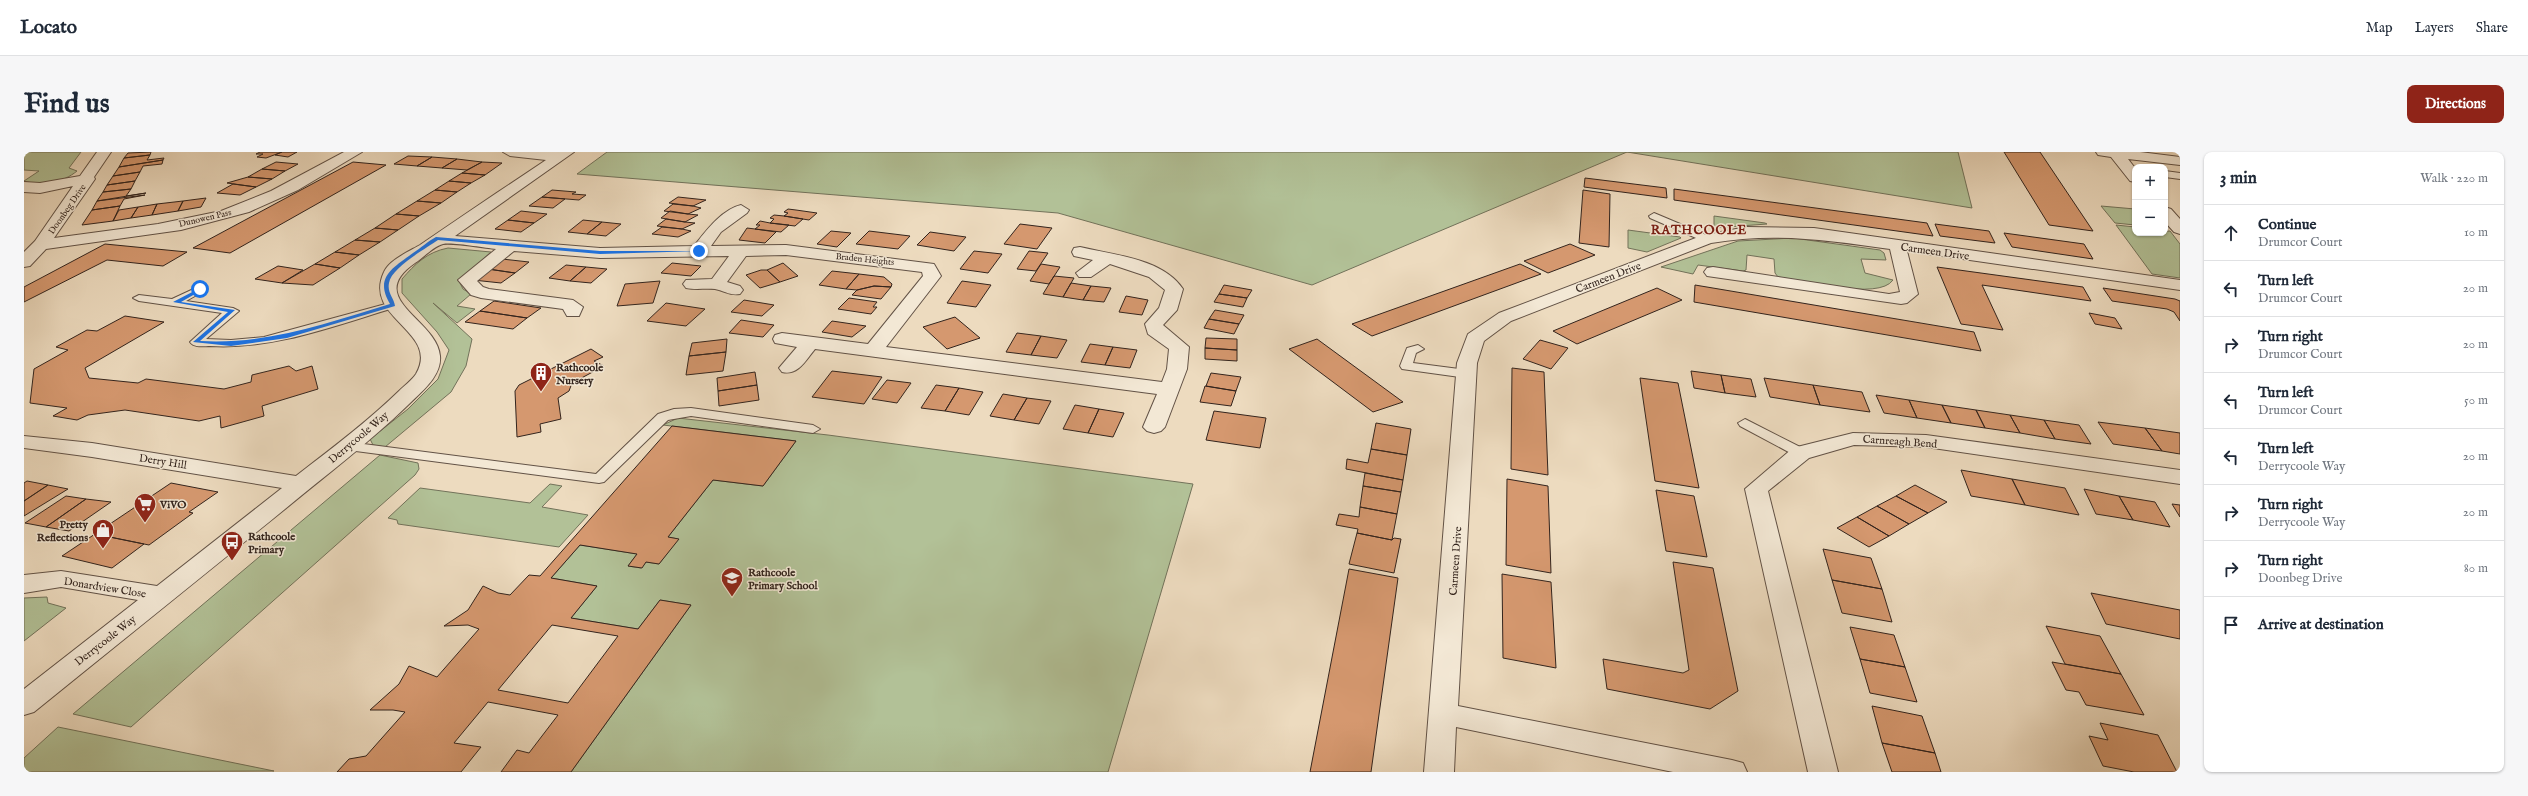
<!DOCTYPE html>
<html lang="en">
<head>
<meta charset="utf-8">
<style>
  :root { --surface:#fff; --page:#f6f6f7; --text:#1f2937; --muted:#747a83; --line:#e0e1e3; --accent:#8f2418 }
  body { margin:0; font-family:"IM FELL English",serif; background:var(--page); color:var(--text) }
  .controls { position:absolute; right:12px; top:12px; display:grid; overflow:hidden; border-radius:8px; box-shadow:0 1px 3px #0004 }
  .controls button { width:36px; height:36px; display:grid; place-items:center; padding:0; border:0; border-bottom:1px solid var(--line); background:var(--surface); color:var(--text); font:20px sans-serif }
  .stop { position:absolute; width:12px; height:12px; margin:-9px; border:3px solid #1a73e8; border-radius:50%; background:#fff }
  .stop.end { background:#1a73e8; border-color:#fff; box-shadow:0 1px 4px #0008 }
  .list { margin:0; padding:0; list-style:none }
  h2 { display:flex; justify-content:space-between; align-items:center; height:52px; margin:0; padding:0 16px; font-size:17px }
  h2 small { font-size:13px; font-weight:400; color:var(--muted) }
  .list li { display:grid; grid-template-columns:26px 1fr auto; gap:12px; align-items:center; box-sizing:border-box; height:56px; padding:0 16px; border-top:1px solid var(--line) }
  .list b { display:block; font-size:15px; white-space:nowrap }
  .list p { margin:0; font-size:13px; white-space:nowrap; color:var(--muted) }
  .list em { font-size:13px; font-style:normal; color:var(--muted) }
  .icon { flex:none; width:22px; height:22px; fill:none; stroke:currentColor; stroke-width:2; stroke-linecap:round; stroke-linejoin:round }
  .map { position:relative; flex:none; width:2156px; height:620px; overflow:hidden; border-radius:8px }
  header { display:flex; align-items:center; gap:24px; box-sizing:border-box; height:56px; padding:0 20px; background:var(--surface); border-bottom:1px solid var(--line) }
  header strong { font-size:19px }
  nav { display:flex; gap:22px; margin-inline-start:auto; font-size:14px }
  .intro { display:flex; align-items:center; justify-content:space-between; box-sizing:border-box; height:96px; padding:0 24px }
  h1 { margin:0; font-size:28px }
  .button { padding:10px 18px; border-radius:8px; background:var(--accent); color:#fff; font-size:14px; font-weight:700 }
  main { display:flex; gap:24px; padding:0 24px }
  aside { flex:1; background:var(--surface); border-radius:8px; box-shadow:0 1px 3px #0004 }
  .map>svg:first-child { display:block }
</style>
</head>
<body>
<header>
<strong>Locato</strong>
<nav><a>Map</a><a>Layers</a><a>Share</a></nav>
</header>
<div class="intro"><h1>Find us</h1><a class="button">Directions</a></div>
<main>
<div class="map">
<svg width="2156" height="620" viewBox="0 0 2156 620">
  <rect width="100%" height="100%" fill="#eddbbf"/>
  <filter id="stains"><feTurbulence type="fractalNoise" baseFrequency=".005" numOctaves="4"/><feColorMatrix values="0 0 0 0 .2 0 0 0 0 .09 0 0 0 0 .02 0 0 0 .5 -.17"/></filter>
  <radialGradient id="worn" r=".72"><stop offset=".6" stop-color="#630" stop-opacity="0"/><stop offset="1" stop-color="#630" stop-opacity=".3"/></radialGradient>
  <path fill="#b2c197" stroke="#72725a" d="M0,0H57L45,16L53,19C40,30 18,35 0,29L15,19L0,18Z
    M583,0H1934L1948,56L1603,0L1288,133L1034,61L553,22Z
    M2077,54L2111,57V73L2091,71Z
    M1690,64L1741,71L1743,72L1690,76Z
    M2092,73L2111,75V81L2146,79L2156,92V126L2128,122Z
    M1604,78L1656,85L1657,86L1623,100L1604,96Z
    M1769,86L1856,98L1860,101L1862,108L1837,107L1841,121L1869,128C1855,149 1776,128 1754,125L1751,121L1750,107L1723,103L1722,118L1719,119L1674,113L1669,122L1637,115L1714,89Z
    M424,96L467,100L435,129L439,137L447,142L433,154L451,157L433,171L409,151L448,187L442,214L427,240L361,295L349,293L346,287L384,257L414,227L425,198L413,180L378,141V127C391,112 403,100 424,96Z
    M654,266L804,283L1169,332L1084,620H547L667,453L636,448L614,477L547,466L573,434L527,426L556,393L613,402L604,414L617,416L622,410L635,412L654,387L644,385L689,328L739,334L772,289L639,273Z
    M356,303L394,311L395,317L391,323L107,575L49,562Z
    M526,332L538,334L518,355L564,363L535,395L374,372L373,368L364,366L396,336L506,351Z
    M23,445L24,451L42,456L0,489V446Z
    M34,575L250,619L0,620V606Z"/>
  <path fill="#d5986f" stroke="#33241d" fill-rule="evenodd" d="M127,0L126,3L100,6L104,1Z
    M236,0H258L242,6L233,5L239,2H232Z
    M258,0H273L264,5L251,3Z
    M1980,0H2016L2069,79L2025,73Z
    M126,3L123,8L140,6L139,8L95,15L100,6Z
    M384,4L408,5L393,14L370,12Z
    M408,5L433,7L418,16L393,14Z
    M433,7L458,10L443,18L418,16Z
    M139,8L138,12L119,14L116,20L89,24L95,15Z
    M252,10L274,12L261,19L238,17Z
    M329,10L362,13L206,101L169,96Z
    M458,10L478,11L461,23L438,21Z
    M238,17L261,19L248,27L224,25Z
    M116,20L111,29L83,33L89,24Z
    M438,21L461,23L447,31L425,29Z
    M224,25L248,27L232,35L203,31Z
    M1561,26L1642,36L1643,46L1560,35Z
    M111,29L107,37L79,40L83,33Z
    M425,29L447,31L433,40L411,38Z
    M209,32L232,35L216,43L193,41Z
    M107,37L102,44L122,41L73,49L79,40Z
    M1650,37L1903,71L1909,84L1650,48Z
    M411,38L433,40L417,51L393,49Z
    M528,38L552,40L548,42L562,43L555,48L518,45Z
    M1559,38L1586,42L1585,95L1555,91Z
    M121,43L100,47L96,54L68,58L73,49Z
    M518,45L541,47L529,56L505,54Z
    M654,45L682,48L669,54L645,51Z
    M182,46L177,55L154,59L159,49Z
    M159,49L154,59L128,63L133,52Z
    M393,49L417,51L395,64L372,62Z
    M133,52L128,63L107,66L114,55Z
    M649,52L669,54L677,56L664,62L640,59Z
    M96,54L89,69L58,73L68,58Z
    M114,55L107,66L89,69L95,58Z
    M764,57L772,58L793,61L785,68L760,64L764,61L760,60Z
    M497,59L523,62L510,71L484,68Z
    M646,59L664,62L674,63L661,70L637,66Z
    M372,62L395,64L374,78L351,76Z
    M750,63L760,64L779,67L771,74L746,71L750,67L746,66Z
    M642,67L661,70L671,71L658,77L633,74Z
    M484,68L510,71L497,80L471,77Z
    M559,68L578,70L563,82L544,80Z
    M736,69L746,71L765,73L757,80L731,77L736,73H732Z
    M578,70L597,72L582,84L563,82Z
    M996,72L1028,76L1013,97L980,92Z
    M1911,72L1965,79L1971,91L1916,84Z
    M638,75L658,77L667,79L654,85L628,82Z
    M351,76L374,78L356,90L331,88Z
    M723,76L731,77L752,80L741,91L715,88Z
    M807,79L827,81L813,95L793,92Z
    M845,79L886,84L874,97L832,92Z
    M906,80L942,85L930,99L893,93Z
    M1980,81L2060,92L2069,107L1988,95Z
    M331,88L356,90L335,103L311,100Z
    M81,92L163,100L139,114L83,108L0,150V135Z
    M1546,92L1571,103L1524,121L1500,109Z
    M950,99L978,102L964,121L936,117Z
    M1005,99L1024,101L1012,119L993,117Z
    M311,100L335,103L316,116L291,112Z
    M478,107L505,110L491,121L464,117Z
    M648,111L677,114L667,124L637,121Z
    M759,111L774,124L756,130L743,118Z
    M291,112L316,116L289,133L258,131Z
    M1017,112L1036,115L1025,132L1006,129Z
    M1496,112L1517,122L1348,184L1328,172Z
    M542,113L562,115L546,129L525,126Z
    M254,114L279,118L258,131L231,127Z
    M562,115L583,117L567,131L546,129Z
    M1913,115L2059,135L2067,149L1958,133L1979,178L1937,172Z
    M464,117L491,121L477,131L449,128Z
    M737,118H743L756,130L736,136L722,123Z
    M808,119L835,122L822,137L795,133Z
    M835,122L860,125L868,132L867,135L850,134L833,138L822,137Z
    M1030,124L1050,126L1039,145L1019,142Z
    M636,129L629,151L593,154L601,132Z
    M938,129L967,133L952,155L923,151Z
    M1047,131L1067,134L1059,148L1039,145Z
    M1200,133L1228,138L1223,146L1195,142Z
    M1671,133L1950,180L1957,199L1670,150Z
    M850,134L867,135L857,147L828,143L833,138Z
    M1067,134L1087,136L1080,150L1059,148Z
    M1633,136L1658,148L1553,192L1529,179Z
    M2079,136L2151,147L2156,149V169L2150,160L2143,157L2088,149Z
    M1195,142L1223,146L1219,155L1190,150Z
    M1102,144L1124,148L1118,163L1095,160Z
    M825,146L853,150L849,155H853L847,162L814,157Z
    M720,148L750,153L738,164L707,160Z
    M470,149L517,156L503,166L456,159Z
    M642,151L681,157L662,174L623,169Z
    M1191,158L1220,163L1215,172L1185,167Z
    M456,159L503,166L489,177L441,170Z
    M2065,161L2091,166L2098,177L2071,172Z
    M101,164L140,170L61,216L65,226L114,231L122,227L200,237L227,230L228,223L265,214L272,219L288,214L294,237L238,254L240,264L197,276L196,264L175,269L101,258L64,263L53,268L29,264L43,256L6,251L10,217L44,198L32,195L63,178L73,179Z
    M931,165L956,186L923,197L899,175Z
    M1185,167L1215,172L1210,182L1180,176Z
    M717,168L750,173L739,185L705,181Z
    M808,169L842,174L828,185L798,180Z
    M993,181L1017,184L1007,203L982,200Z
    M1017,184L1043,188L1033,206L1007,203Z
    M1182,186L1213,187V198L1181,196Z
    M703,187L702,200L665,204L668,191Z
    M1293,187L1379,250L1349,260L1265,197Z
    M1516,188L1544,196L1527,217L1499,207Z
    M1066,192L1089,195L1081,213L1057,210Z
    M1089,195L1113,198L1106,216L1081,213Z
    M1181,196L1213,198V209L1181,207Z
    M567,197L579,205L570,209L580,214L548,231L545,239L534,246L537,267L516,272L517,280L493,285L491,239L495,233Z
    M702,200L699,219L662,223L665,204Z
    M1488,216L1520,220L1524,323L1487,317Z
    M808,219L858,225L840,252L788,245Z
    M1667,219L1697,223L1701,241L1670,236Z
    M731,220L733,233L694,239L693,226Z
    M1187,221L1217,225L1212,239L1182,234Z
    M1697,223L1727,227L1732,245L1701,241Z
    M1616,226L1654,231L1675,336L1631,329Z
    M1740,226L1789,233L1796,253L1746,245Z
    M863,228L887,231L873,251L848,247Z
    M733,233L735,248L695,254L694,239Z
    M912,233L935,236L921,259L897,256Z
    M1789,233L1838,240L1846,260L1796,253Z
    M1181,234L1212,239L1207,254L1176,250Z
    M935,236L959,240L945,263L921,259Z
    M979,242L1003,246L990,268L966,264Z
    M1852,243L1885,248L1893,266L1860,261Z
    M1003,246L1027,249L1015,272L990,268Z
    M1885,248L1918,253L1927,271L1893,266Z
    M1051,253L1075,257L1064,281L1039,277Z
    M1918,253L1952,258L1961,276L1927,271Z
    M1075,257L1100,261L1089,285L1064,281Z
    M1952,258L1986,263L1996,281L1961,276Z
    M1190,259L1242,266L1236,296L1182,288Z
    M1986,263L2020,268L2031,287L1996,281Z
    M2020,268L2055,273L2067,292L2031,287Z
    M2074,270L2121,276L2138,299L2089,292Z
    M1352,271L1387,277L1383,303L1347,297Z
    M648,274L772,289L739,334L689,328L644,385L655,387L635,412L622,410L618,416L604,414L613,402L556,393L527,426L573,434L547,466L614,477L636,448L667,453L547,620H477L493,598L505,601L534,563L464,550L430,591L457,595L437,620H313L325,607L342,604L381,560L369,558H346L375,532L385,514L413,525L455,477L444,473L420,474L444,458L459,434L474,441L486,443L505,423L516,424ZM528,473L594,484L544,551L474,538Z
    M2121,276L2156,281V302L2138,299Z
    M1347,297L1383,303L1379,328L1322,317L1323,307L1344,311Z
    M1937,318L1988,327L2001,353L1947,344Z
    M1341,321L1379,328L1377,340L1339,334Z
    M1483,327L1524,334L1527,421L1482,413Z
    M1988,327L2041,336L2055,363L2001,353Z
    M3,329L24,333L0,349V331Z
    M147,331L194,340L165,360L169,361L125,393L71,382Z
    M24,333L44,337L0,364V349Z
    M1891,333L1923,350L1904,361L1872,344Z
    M1339,334L1377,340L1373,362L1336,355Z
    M2060,337L2095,344L2109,368L2072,362Z
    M1632,338L1670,344L1683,405L1642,399Z
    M42,344L62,347L22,375L1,371Z
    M1872,344L1904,361L1885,372L1853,354Z
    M2095,344L2131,350L2146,375L2109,368Z
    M62,347L87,350L45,379L22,375Z
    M2148,352L2156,353V365Z
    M1853,354L1885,372L1865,384L1833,365Z
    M1336,355L1373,362L1368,388L1333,381L1334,377L1312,373L1315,362L1335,365Z
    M1833,365L1865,384L1845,395L1813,376Z
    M1333,381L1368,388L1370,386L1377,387L1370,421L1325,412Z
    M71,382L120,392L88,416L38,404Z
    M1799,397L1847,406L1858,437L1808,428Z
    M1649,410L1689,416L1714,539L1686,557L1583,537L1579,507L1659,521L1665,518Z
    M1325,417L1374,426L1347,620H1286Z
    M1478,422L1527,430L1532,516L1479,506Z
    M1808,428L1858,437L1868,470L1818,461Z
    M2067,441L2156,458V487L2082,472Z
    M2022,474L2076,484L2097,522L2041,512Z
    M1826,475L1870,483L1881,515L1836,507Z
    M1836,507L1881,515L1893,550L1846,541Z
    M2028,510L2097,522L2120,563L2062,553L2055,540L2042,538Z
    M1848,554L1898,564L1911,601L1858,591Z
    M2076,571L2134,583L2153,620H2110L2079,614L2065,584L2084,588Z
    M1858,591L1911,601L1917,620H1868Z"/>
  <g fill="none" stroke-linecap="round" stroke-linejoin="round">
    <g stroke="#625246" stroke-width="2">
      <path id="lane" d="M2141,19L2156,21V27L2141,25Z
        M1630,61L1687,85L1688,87L1683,90L1679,89L1626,66L1625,64Z
        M176,134L182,137L180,139L162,149L209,156L215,159L182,187L207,188L240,185L369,150L375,153L373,155C312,173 250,198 186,194C180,194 170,196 166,190L198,161L115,149L109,146L115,143L148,147Z
        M1394,193L1400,197L1392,201L1389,211L1443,218L1449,222L1443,226L1378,217L1376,214L1383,196Z
        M667,256L789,273L796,277L789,281L667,264L644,268L580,330L575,331L324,298L317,294L324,290L572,322L634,262L650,257Z
        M1721,267L1782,298L1784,301L1782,304H1772L1716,274L1714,271Z"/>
    </g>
    <g stroke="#625246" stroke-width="2">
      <path id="street" d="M73,0H87L70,25L71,27L30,86L134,72L197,59L247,39L320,0H338L274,38L225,60L157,78L22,97L6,114L0,115V100L11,89L49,34L16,41L0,40V30L16,31L56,24Z
        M479,0H550L431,84L576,96L670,94C682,79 697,58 717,53L725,58L723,61L697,80L687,94L762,93L910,112L917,124L862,195L1138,230L1143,217L1145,197L1124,182L1121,172L1135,156L1141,138L1125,125L1086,112L1067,125H1055L1052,121L1069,108L1050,104L1048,100L1050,96L1056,95C1089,103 1138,106 1159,137L1153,158L1139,173L1165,195L1163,217L1141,275L1137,279L1130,281L1123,279L1119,275L1133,242L791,197C782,208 774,224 758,220L755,216L773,195L751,191L749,187L751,183L758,181L844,192L899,124L898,120L762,103L722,104L703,130L716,134L719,138L716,142C706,144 701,139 691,137C681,136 672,138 662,136L659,132L662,128L688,127L705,104L576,106L490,99L453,129L459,135L465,137L549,148L559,155L555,164H543L539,157L457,146L447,143L434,128L472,97C460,96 429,90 419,92C410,94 399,106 391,111C339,147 413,167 416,204C418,224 397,240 384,253C346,290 302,323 261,357C178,425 94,492 10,560L0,563V537L114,448L37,435L0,441V423L37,419L133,434L258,336L68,305L0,296V284L68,291L272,324C307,297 343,270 375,239C380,234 388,228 392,222C417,179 338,167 360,120C365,108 386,99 396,93C437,65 480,36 522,8L486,4Z
        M2072,0H2116L2156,5V13L2104,7L2111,16V30L2106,29L2087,5L2074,3Z
        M2141,55L2147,57L2156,67V82L2150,80L2141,70Z
        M1722,75L1790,76L2156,128V138L1883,99L1894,142L1883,151L1877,152L1683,124L1680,120L1683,116L1689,115L1865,142L1876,140L1866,97C1803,88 1750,80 1687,91L1487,169L1460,189L1453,211L1434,554L1708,608L1719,611L1723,620H1649L1432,575L1430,620H1400L1433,211L1444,182L1475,161L1677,84Z
        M1829,281L1902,283L2156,318V332L1902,295L1830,293L1785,306L1744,339L1814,620H1784L1721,337L1769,296Z"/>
    </g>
    <use href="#lane" fill="#f3e8d5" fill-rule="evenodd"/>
    <use href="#street" fill="#f3e8d5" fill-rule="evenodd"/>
  </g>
  <path fill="#1a73e8" d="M412,85L576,99H677L576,102L414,88C401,97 367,116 365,131C363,141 370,146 371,154L263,186L207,194L169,190L204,160L149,150L176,136L178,138L157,150L211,158L176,189C243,193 303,171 366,152C350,125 369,116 389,101C397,96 404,89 412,85Z"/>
  <defs>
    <g id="building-pin" transform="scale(1.15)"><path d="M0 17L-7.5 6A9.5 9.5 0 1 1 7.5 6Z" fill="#8f2418" stroke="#f3e8d5"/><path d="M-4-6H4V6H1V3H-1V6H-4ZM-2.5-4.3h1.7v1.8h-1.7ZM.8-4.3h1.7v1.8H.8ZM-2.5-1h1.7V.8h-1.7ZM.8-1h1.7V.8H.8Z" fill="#fff"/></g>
    <g id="supermarket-pin" transform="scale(1.15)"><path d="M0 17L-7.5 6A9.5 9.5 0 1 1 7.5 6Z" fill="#8f2418" stroke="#f3e8d5"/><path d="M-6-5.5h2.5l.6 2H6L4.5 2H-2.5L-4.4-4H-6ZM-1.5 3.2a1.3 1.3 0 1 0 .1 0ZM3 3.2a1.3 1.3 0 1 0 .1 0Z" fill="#fff"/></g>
    <g id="shop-pin" transform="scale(1.15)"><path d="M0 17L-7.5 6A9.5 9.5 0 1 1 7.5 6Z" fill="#8f2418" stroke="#f3e8d5"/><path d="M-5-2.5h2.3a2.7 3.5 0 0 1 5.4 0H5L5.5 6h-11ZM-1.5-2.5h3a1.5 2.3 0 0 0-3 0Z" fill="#fff"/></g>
    <g id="bus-pin" transform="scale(1.15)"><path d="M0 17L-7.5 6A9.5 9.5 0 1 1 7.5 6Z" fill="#8f2418" stroke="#f3e8d5"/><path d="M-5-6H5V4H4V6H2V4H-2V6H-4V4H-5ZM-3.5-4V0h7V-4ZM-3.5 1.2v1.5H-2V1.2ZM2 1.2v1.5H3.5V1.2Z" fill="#fff"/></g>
    <g id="school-pin" transform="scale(1.15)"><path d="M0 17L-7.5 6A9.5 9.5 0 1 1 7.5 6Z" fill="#8f2418" stroke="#f3e8d5"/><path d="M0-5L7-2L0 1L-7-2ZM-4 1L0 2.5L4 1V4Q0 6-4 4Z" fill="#fff"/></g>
  </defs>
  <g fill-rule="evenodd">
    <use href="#building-pin" x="517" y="221"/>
    <use href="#supermarket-pin" x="121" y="352"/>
    <use href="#shop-pin" x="79" y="378"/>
    <use href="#bus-pin" x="208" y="390"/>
    <use href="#school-pin" x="708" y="426"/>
  </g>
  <g text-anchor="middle" stroke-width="3" stroke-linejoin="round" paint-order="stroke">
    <g font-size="9" fill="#33241d" stroke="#f3e8d5">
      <text transform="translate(43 57) rotate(-55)" y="3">Doonbeg Drive</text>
      <text transform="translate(181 66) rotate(-13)" y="3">Dunowen Pass</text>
      <text transform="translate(841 107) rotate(6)" y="3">Braden Heights</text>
    </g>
    <g font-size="11" fill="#33241d" stroke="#f3e8d5">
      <text transform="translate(1911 99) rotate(8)" y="4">Carmeen Drive</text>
      <text transform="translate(1584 125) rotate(-21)" y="4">Carmeen Drive</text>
      <text transform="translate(334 285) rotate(-40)" y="4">Derrycoole Way</text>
      <text transform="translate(1876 289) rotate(4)" y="4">Carnreagh Bend</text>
      <text transform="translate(139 309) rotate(9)" y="4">Derry Hill</text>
      <text transform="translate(1431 409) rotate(-86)" y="4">Carmeen Drive</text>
      <text transform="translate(81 435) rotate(9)" y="4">Donardview Close</text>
      <text transform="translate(81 488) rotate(-38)" y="4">Derrycoole Way</text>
    </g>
    <g font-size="11" font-weight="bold" fill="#33241d" stroke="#f3e8d5" text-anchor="start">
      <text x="532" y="219">Rathcoole<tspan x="532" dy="13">Nursery</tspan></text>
      <text x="136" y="356">ViVO</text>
      <text x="64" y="376" text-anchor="end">Pretty<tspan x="64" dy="13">Reflections</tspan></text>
      <text x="224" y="388">Rathcoole<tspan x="224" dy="13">Primary</tspan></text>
      <text x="724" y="424">Rathcoole<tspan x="724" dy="13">Primary School</tspan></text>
    </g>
    <g font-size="13" font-weight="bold" letter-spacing="1" fill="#7a1f14" stroke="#f3e8d5">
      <text x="1675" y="82">RATHCOOLE</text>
    </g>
  </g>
  <rect width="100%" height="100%" filter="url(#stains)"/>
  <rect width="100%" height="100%" fill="url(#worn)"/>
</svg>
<div class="controls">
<button>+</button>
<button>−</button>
</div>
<div class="stop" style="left:176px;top:137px"></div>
<div class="stop end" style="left:675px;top:99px"></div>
</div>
<aside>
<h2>3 min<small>Walk · 220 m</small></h2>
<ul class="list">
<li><svg class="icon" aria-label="ahead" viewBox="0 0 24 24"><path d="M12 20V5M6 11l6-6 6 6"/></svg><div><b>Continue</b><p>Drumcor Court</p></div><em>10 m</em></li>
<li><svg class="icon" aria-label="left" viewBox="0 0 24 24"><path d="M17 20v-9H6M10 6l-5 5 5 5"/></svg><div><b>Turn left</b><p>Drumcor Court</p></div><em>20 m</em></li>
<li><svg class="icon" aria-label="right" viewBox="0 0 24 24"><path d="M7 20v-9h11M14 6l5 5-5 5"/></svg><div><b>Turn right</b><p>Drumcor Court</p></div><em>20 m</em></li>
<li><svg class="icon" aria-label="left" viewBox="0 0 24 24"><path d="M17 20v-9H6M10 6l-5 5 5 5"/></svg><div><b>Turn left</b><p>Drumcor Court</p></div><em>50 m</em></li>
<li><svg class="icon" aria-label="left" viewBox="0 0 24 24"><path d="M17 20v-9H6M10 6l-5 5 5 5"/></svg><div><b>Turn left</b><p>Derrycoole Way</p></div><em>20 m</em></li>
<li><svg class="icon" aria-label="right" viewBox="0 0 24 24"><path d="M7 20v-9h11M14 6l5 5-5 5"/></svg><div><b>Turn right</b><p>Derrycoole Way</p></div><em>20 m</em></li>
<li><svg class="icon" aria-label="right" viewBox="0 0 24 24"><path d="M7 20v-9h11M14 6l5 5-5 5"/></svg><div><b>Turn right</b><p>Doonbeg Drive</p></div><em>80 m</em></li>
<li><svg class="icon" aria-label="arrive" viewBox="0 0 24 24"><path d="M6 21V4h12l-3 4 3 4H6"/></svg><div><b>Arrive at destination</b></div></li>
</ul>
</aside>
</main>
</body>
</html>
